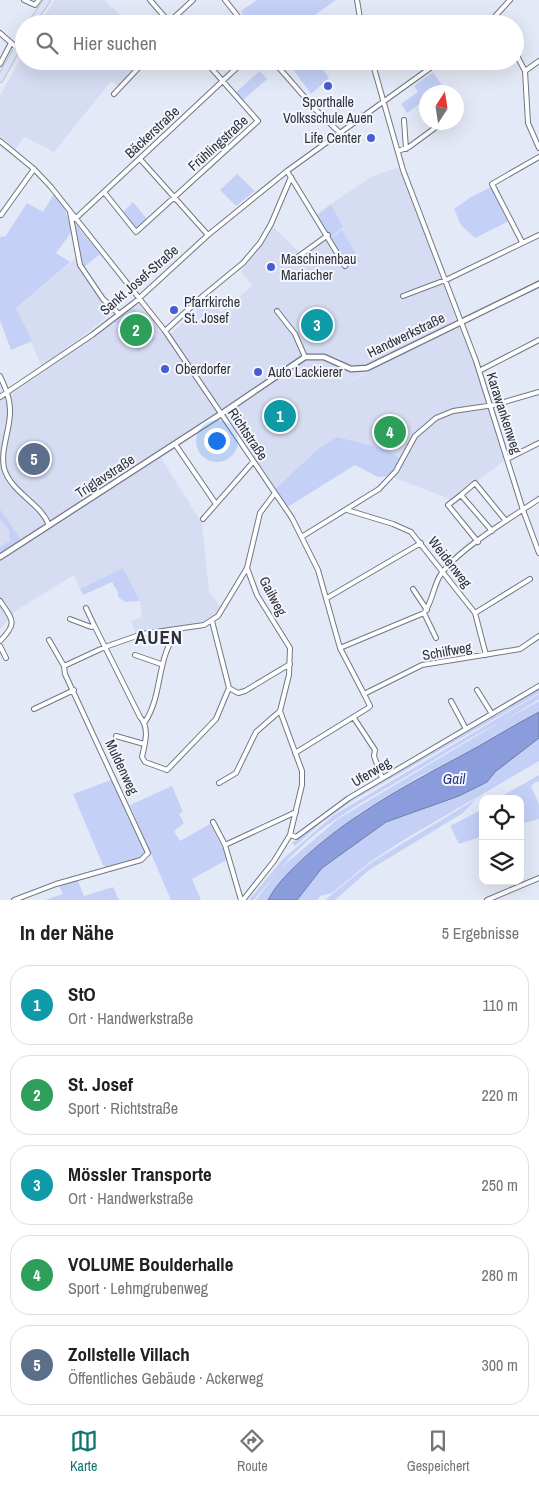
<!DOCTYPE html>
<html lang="de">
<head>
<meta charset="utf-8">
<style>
  :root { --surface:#fff; --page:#f2f2f2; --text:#202124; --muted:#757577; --line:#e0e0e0; --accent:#0f766e }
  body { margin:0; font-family:"Archivo Narrow",sans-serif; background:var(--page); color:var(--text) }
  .controls { position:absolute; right:15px; bottom:15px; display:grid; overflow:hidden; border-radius:10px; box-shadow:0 5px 20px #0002 }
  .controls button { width:45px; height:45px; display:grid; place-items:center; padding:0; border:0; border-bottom:1px solid var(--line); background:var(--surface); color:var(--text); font:25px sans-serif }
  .compass { position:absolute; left:419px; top:85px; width:45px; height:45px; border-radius:50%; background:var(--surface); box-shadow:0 5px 20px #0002; rotate:12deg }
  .you { position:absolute; left:216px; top:440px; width:18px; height:18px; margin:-12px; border:4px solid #fff; border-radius:50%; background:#1a73e8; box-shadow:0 0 0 8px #1a73e833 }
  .badge { display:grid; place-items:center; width:32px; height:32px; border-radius:50%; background:var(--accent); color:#fff; font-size:16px; font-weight:700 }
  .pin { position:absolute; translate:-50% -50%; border:2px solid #fff; box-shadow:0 1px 5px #0006 }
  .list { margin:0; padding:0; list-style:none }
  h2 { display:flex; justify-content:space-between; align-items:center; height:65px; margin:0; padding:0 20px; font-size:21px }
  h2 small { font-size:16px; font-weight:400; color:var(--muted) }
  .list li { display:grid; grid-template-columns:32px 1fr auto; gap:15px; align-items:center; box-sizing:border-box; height:80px; margin:0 10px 10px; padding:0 10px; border:1px solid var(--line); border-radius:20px }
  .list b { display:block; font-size:19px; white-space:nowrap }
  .list p { margin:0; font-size:16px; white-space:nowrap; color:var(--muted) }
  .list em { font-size:16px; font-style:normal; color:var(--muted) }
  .icon { flex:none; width:28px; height:28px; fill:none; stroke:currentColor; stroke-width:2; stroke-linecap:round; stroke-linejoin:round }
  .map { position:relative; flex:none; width:539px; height:900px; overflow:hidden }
  .search { position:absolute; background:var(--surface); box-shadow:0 5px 20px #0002; left:15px; right:15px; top:15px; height:55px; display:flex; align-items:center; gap:12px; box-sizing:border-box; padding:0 18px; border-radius:28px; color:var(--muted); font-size:19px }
  .sheet { height:515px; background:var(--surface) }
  nav { display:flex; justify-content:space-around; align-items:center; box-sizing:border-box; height:70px; border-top:1px solid var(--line); background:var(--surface); font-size:14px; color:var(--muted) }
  nav a { display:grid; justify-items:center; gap:2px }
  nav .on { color:var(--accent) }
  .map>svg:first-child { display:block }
</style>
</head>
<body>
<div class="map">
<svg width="539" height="900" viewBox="0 0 539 900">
  <rect width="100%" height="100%" fill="#e4e9f7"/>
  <path fill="#d6dcf1" d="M55,0H104L130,24H39Z
    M24,52V61H142L118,86L111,81L54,152L24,137L15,150L0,135V96Z
    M400,167L456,319L327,395L459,321L506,459L452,500L390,476L386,449L337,437L319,448L274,490L220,419L161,458L202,523L209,591L220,607L216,614L202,622L136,635L131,621L142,617L140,601L123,568L80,589L74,575L72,576L14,612L0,630V553L21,540L0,509V385L1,394L9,396L93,338L137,301L166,338L210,299L221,313L252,286L241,271L261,247L272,226L302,255L329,236L316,214L373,176Z
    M76,258L84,276L102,300L115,311L42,367L16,308Z
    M0,520L9,530L10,542L0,547Z"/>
  <path fill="#c4d0f6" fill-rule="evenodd" d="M257,0H336L302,24H250L241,11Z
    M287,61H318L329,78L311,94Z
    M260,71L267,79L243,100L236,92Z
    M433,72L443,87L435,92H426V99L407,113L401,104L418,92L414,86Z
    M237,174L255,191L236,206L220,190Z
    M491,187L509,221L475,238L461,225L454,209L471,197Z
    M54,194L64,207L72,231L56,253L70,262L16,308L32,341L11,350L0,320V238L2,236L5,237L27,203L43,212Z
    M133,202L147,219L138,227H134L123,212Z
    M331,205L343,227L330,237L317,216Z
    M73,221L100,254L83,268L80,263Z
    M342,230L360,261L348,268L331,238Z
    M133,308L156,339L138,352L115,321Z
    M337,437L386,449L400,459L390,476L378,477L355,465L286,508L274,490L319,448Z
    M0,509L21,540L0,553V547L10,541L9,530L0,520Z
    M123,568L140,601L125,602L118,597V592L112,582L83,595L80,589Z
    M539,689V693L352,801L321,823L295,846L292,843L356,795Z
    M539,694V699L503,721L539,701V712L460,757L418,777L359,813L291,870L268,900H256L279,870L254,900H249L283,859L334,815ZM500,722L338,819L282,867C316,825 369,799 414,772C443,755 471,737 500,722Z
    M539,738V761L405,839L370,862L332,893L320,896L318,900H297L322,868L386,822L459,796L487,782L494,772Z
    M539,775V782L537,781L531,786L539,804V819L520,824V799H497Z
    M114,779L147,852L143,858L107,868L103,865L73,794Z
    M172,786L183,812L179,814L184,823L174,831L180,841L210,824L228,859L192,879L201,900H171L130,805Z
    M476,799L463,813L369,870L335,900H325L372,862Z
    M483,809V836L459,844L450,826Z
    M77,879L84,896L113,887L119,900H45L63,894L59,885Z"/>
  <path fill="#8a9cdb" stroke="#6f7caa" d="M539,712V738L495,772L487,782L459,796L386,822L322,868L297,900H268C277,883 291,870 305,857C351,815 404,786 459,757C486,743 512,726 539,712Z"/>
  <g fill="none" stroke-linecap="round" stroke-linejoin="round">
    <g stroke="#737783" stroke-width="6">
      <path id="minor" d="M24,0L35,5L39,0
        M150,0L170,23
        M225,0L244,24
        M357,0L361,24
        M167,24L193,0
        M488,24L510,0
        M0,33L16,47
        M515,52L525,71L528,123L539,148
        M273,61L316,110L339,132
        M372,61L403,170L476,361L523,510L539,553
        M0,64L11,43
        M525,71L539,61
        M114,94L145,61
        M456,112L460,109
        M404,120L406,149
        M0,141L34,169L51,187L165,331L292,518L318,570L340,648L364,694
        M398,151L409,147L443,122
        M140,159L208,235
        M287,171L345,266
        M104,192L136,232L258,121L205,61
        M70,212L80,265L103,299L119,314
        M1,215L34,169
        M75,219L244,61
        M522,242L492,184L539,157
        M295,259L328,235
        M403,296L448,279L539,235
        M277,311L295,334L305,357
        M165,331L204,295L243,263L260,243L271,224L291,177
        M479,371L539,340
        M0,376C5,387 10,398 10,410C11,428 0,449 4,468C11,493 40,502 49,525
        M0,397L92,335L135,302L208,235L287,171L440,61
        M175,444L216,504
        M507,459L539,443
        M461,495L475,483L506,521
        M347,510L393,524L411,532L475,613L486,655
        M203,519L253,462
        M303,536L379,489L396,471L415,436L436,418L453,411L494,405L539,392
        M478,542L448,505L461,495L492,531
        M413,589L427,610
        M327,598L421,543
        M0,601C13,620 18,623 0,641
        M86,608L94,625
        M424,613L436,638
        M475,613L530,579
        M70,619L91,627L94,625L140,717C150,728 145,743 142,757L145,762L167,770L216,719L229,688
        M212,621L229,688L238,693L245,691L290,664
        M0,646L6,658
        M340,648L424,613C433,601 433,586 441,574C460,548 511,518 539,499
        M135,655L161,664
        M64,666L105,647L142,634L204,625L218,616L247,568
        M477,690L492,714
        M451,701L466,729
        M34,709L74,690
        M354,718L375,750L374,756L382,778
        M145,722C163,694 156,661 176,633L175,629
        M116,736L144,744
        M295,753L368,708L370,706L364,694L422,665L520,649L539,636
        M219,783L236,773L256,732L280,711
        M213,822L225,845L241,900
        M290,835L296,837L349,798L539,686
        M225,845L296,812
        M14,900L56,884L141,860L148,853L65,674L64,666L49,640
        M243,900L274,861L290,835L302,785V771L280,711L289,675L290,648L257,595L247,568L260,513L275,493
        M487,900L539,878"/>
    </g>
    <g stroke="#737783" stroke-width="7">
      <path id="tertiary" d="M0,557L224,412L305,357H324L351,369L367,368L539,284"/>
    </g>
    <g stroke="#c9c9cb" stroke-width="8">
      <path id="primary" d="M31,24L47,0
        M0,79L24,36"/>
    </g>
    <use href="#minor" stroke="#fff" stroke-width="4"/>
    <use href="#tertiary" stroke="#fff" stroke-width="4.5"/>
    <use href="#primary" stroke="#dae2fc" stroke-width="5.5"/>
  </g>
  <g fill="#485dd1" stroke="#f4f6ff" stroke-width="2">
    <circle cx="328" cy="86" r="5"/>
    <circle cx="371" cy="138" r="5"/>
    <circle cx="271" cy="267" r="5"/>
    <circle cx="174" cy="310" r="5"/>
    <circle cx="165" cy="369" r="5"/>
    <circle cx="258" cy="372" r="5"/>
  </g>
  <g text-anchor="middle" stroke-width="4" stroke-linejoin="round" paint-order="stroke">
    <g font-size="14" fill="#2f3136" stroke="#f4f6ff" text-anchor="start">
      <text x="328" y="107" text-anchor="middle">Sporthalle<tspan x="328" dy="16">Volksschule Auen</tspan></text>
      <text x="361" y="143" text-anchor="end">Life Center</text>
      <text x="281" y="264">Maschinenbau<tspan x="281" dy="16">Mariacher</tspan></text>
      <text x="184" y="307">Pfarrkirche<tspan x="184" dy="16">St. Josef</tspan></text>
      <text x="175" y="374">Oberdorfer</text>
      <text x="268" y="377">Auto Lackierer</text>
    </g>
    <g font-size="14" fill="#2f3136" stroke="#f4f6ff">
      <text transform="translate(152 132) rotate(-43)" y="5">Bäckerstraße</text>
      <text transform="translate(218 143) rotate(-42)" y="5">Frühlingstraße</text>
      <text transform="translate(139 280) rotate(-41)" y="5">Sankt Josef-Straße</text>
      <text transform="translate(406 335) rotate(-26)" y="5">Handwerkstraße</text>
      <text transform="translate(504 413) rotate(72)" y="5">Karawankenweg</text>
      <text transform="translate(248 434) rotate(56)" y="5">Richtstraße</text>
      <text transform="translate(105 476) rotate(-33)" y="5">Triglavstraße</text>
      <text transform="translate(450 562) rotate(52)" y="5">Weidenweg</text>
      <text transform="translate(273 596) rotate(62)" y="5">Gailweg</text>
      <text transform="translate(447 651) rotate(-10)" y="5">Schilfweg</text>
      <text transform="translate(122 767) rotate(65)" y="5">Muldenweg</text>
      <text transform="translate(371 772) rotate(-31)" y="5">Uferweg</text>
    </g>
    <g font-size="15" font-style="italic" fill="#2c3983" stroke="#f4f6ff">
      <text x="454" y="784">Gail</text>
    </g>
    <g font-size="19" font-weight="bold" letter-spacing="1" fill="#2f3136" stroke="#f4f6ff">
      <text x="159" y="644">AUEN</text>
    </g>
  </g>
</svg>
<div class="controls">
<button><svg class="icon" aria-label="locate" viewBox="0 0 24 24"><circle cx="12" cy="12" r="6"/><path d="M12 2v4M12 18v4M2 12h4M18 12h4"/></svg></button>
<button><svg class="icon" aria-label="layers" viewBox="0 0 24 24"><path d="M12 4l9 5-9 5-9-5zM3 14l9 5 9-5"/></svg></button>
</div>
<svg class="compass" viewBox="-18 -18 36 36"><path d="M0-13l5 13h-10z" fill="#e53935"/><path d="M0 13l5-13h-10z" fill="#757577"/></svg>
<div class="you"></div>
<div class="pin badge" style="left:280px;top:416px;background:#0f9aa8">1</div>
<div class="pin badge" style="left:136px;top:330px;background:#2e9e5b">2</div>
<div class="pin badge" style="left:317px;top:325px;background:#0f9aa8">3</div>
<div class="pin badge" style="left:390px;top:432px;background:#2e9e5b">4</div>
<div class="pin badge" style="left:34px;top:459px;background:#5c6f8a">5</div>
<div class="search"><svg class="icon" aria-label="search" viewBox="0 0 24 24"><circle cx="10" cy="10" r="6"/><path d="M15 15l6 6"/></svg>Hier suchen</div>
</div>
<section class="sheet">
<h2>In der Nähe<small>5 Ergebnisse</small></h2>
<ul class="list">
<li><span class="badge" style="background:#0f9aa8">1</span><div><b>StO</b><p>Ort · Handwerkstraße</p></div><em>110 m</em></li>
<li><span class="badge" style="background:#2e9e5b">2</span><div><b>St. Josef</b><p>Sport · Richtstraße</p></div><em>220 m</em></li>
<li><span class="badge" style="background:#0f9aa8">3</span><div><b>Mössler Transporte</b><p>Ort · Handwerkstraße</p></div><em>250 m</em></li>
<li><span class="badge" style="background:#2e9e5b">4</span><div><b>VOLUME Boulderhalle</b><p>Sport · Lehmgrubenweg</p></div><em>280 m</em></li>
<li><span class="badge" style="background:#5c6f8a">5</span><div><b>Zollstelle Villach</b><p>Öffentliches Gebäude · Ackerweg</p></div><em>300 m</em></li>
</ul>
</section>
<nav>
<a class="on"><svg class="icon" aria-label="map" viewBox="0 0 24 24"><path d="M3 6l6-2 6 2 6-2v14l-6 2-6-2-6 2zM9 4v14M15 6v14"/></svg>Karte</a>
<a><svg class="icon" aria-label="directions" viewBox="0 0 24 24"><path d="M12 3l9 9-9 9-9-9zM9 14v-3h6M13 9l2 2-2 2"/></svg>Route</a>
<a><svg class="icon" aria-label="saved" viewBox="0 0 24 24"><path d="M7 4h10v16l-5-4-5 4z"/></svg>Gespeichert</a>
</nav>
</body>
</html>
